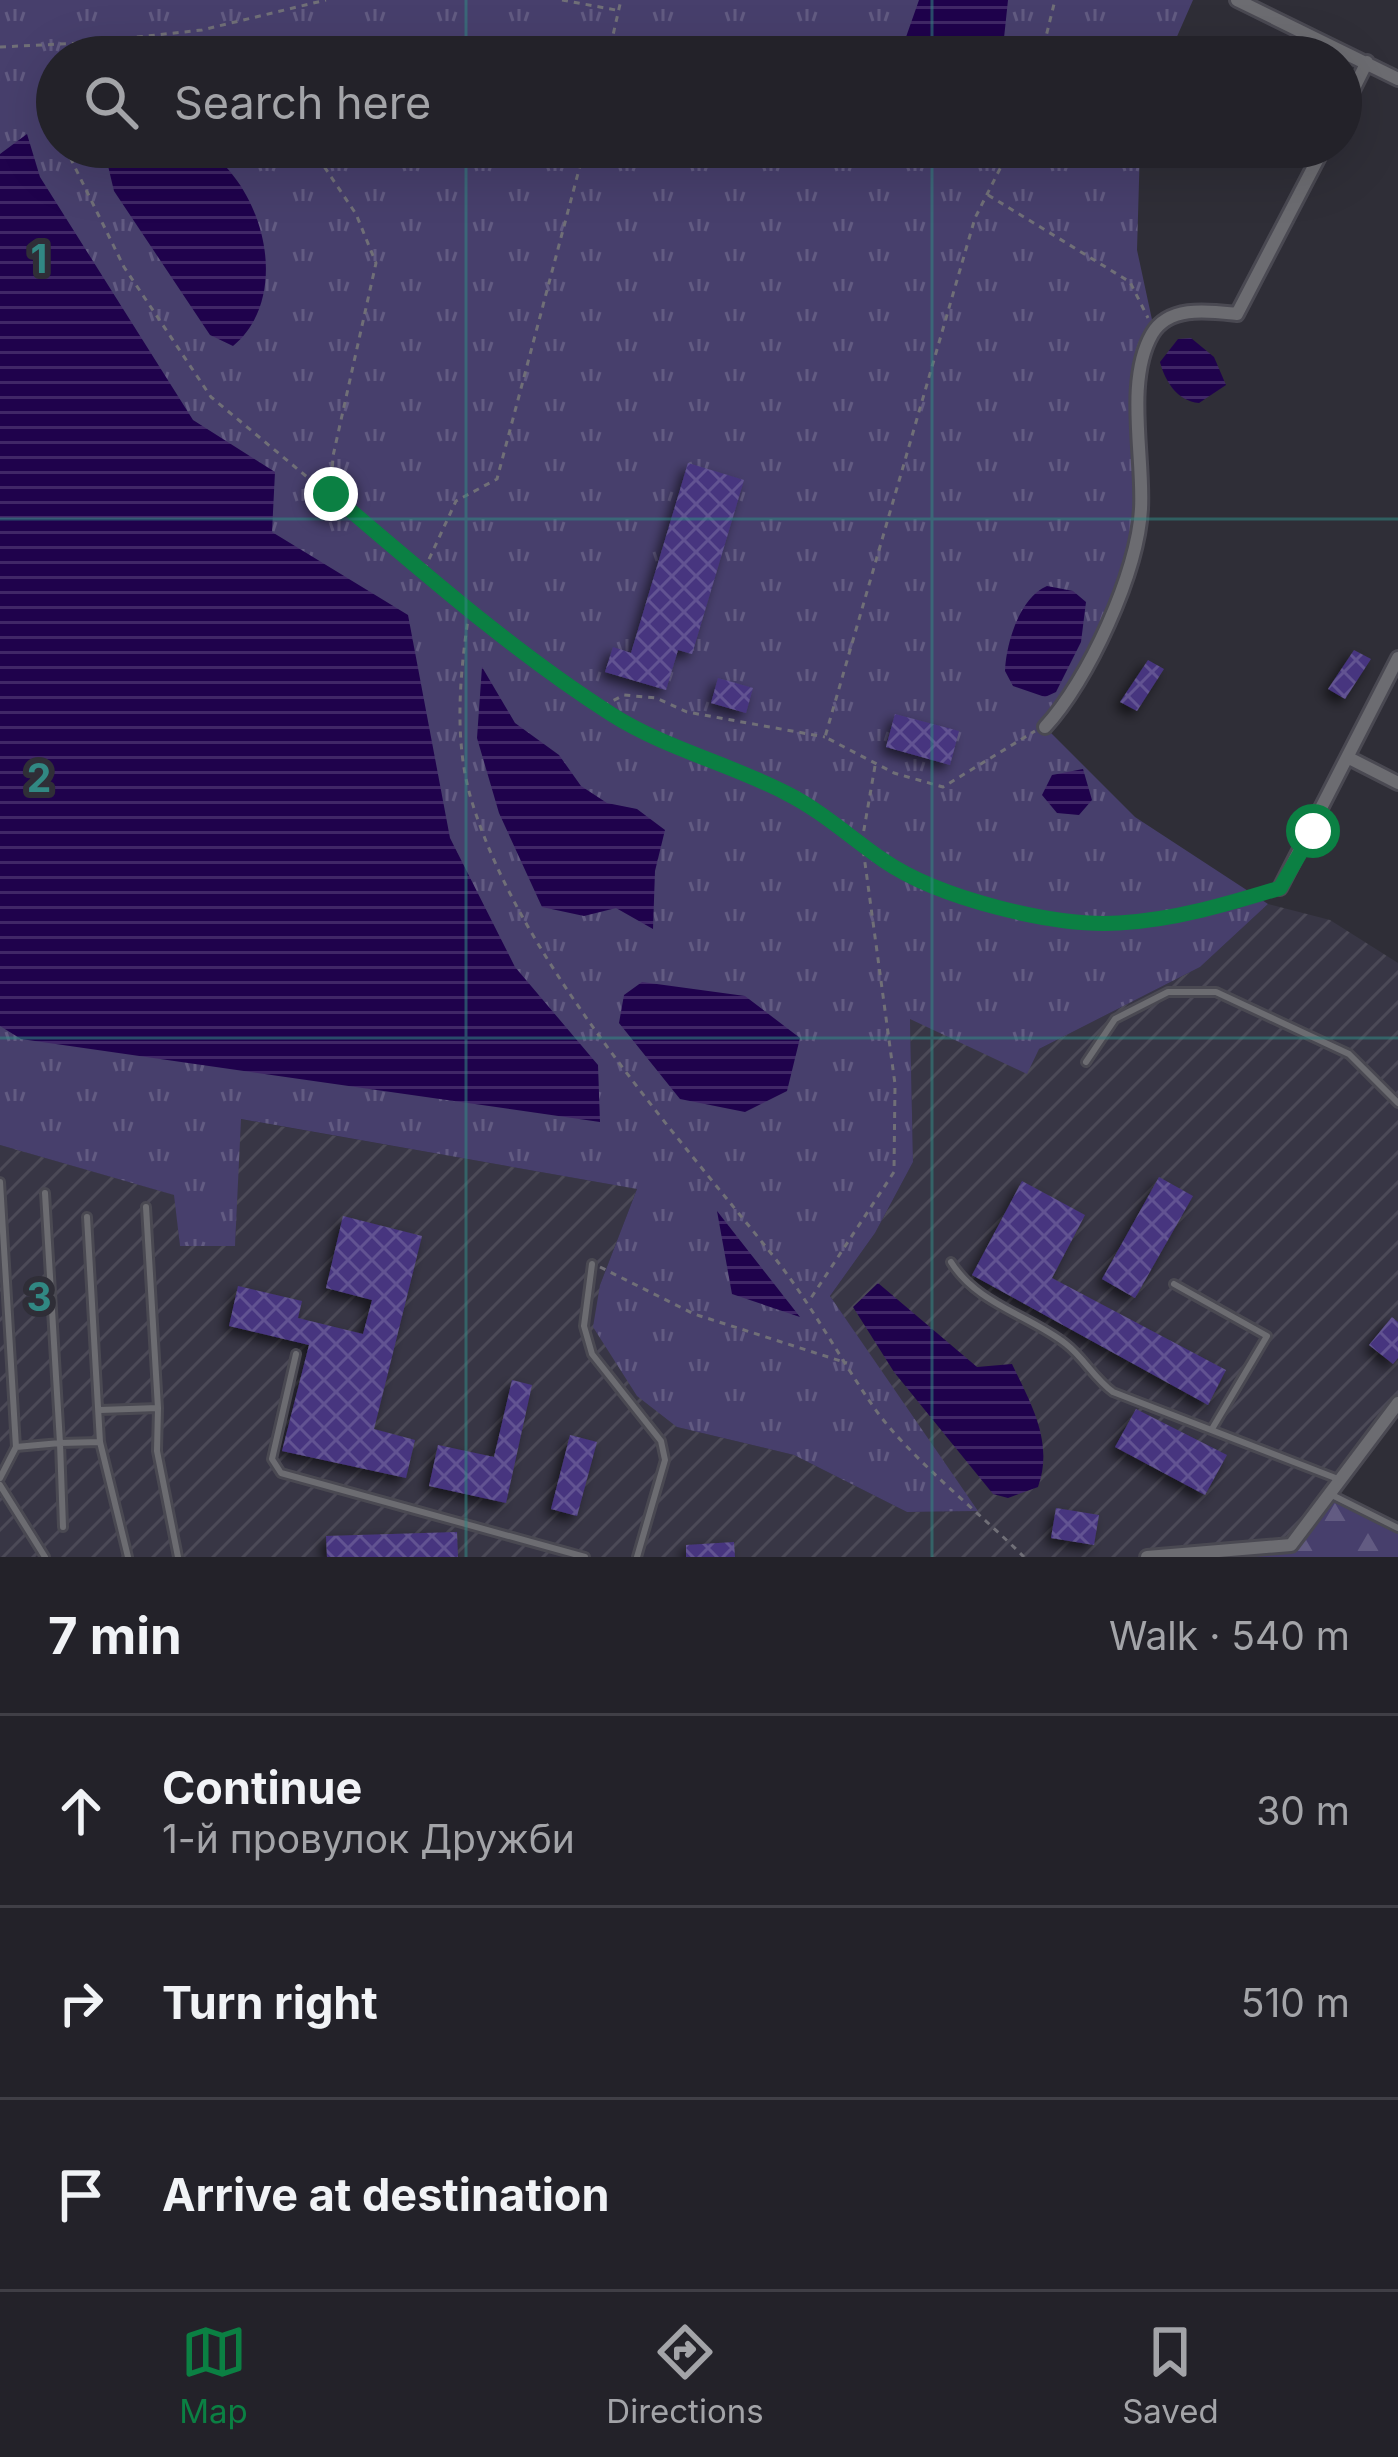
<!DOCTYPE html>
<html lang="en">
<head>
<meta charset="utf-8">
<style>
  :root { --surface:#232229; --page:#2f2f35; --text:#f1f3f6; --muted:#a3a4a8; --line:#403f46; --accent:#0b8043 }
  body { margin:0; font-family:Inter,sans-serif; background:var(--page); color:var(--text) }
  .stop { position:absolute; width:36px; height:36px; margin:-27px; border:9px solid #0b8043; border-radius:50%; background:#fff }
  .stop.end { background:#0b8043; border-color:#fff; box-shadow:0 3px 12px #0008 }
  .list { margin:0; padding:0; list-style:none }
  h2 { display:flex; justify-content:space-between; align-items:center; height:156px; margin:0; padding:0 48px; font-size:51px }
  h2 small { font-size:39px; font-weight:400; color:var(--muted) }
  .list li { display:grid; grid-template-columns:78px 1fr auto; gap:36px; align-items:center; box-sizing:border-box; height:192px; padding:0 48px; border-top:3px solid var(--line) }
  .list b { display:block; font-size:45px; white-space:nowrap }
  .list p { margin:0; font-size:39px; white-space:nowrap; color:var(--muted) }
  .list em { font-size:39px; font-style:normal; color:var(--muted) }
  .icon { flex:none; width:66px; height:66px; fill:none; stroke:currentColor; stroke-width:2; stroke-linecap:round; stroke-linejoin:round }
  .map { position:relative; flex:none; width:1398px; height:1557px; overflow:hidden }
  .search { position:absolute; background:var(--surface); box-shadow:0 12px 48px #0002; left:36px; right:36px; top:36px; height:132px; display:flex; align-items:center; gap:30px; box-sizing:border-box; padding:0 42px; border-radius:66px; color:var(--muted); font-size:45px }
  .sheet { height:732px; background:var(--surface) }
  nav { display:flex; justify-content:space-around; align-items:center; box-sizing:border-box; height:168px; border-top:3px solid var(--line); background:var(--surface); font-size:33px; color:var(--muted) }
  nav a { display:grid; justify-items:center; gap:6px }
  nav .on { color:var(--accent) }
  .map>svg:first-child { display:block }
</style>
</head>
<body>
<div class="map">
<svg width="1398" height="1557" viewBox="0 0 1398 1557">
  <defs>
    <pattern id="industrial-furrows" width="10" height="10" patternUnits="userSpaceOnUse" patternTransform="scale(3)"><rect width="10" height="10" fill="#383645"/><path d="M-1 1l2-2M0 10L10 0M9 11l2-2" fill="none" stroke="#4c4a57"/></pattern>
    <pattern id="grass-tufts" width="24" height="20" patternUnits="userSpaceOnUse" patternTransform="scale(3)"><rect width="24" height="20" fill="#473f6c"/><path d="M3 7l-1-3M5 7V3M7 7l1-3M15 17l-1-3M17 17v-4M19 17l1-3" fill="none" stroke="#625b82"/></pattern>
    <pattern id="forest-firs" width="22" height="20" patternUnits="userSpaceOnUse" patternTransform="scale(3)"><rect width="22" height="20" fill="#473f6c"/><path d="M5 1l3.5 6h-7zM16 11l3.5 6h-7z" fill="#625b82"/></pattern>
    <pattern id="water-rules" width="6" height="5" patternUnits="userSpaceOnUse" patternTransform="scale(3)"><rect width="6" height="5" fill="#1f024c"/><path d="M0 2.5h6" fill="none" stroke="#402767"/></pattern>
    <pattern id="building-cross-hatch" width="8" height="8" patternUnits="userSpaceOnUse" patternTransform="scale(3)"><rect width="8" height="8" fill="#47357f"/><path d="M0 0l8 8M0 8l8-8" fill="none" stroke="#625392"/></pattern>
    <filter id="shadow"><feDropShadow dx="-5.5" dy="5.5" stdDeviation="6" flood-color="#0009"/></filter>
  </defs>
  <rect width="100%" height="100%" fill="#2f2e37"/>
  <path fill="url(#industrial-furrows)" d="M1268,904L1330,920L1398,963V1403L1291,1545L1147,1557H0V1145L175,1195L180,1246H235L240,1119L637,1189L600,1285L677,1427L794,1455L907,1512L976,1511L830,1296L875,1233L913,1162L910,1018L1039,1049L1200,967Z"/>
  <path fill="url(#grass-tufts)" d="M0,0H1193L1168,57H57V147H1140L1137,250L1154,329L1142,359L1139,534L1099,639L1045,727L1135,817L1268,904L1200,967L1039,1049L1027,1074L910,1019L913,1162L875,1233L830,1296L978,1511L907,1512L794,1455L677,1427L637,1396L593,1327L600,1285L637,1189L241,1119L235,1246H180L174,1195L0,1145Z"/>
  <path fill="url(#forest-firs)" d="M1330,1494L1398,1528V1557H1147L1290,1545Z"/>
  <path fill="url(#water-rules)" d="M919,0H1008L1002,57H899Z
    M27,134L40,177L193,420L275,472L272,532L408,615L450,838L515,967L598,1065L600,1122L21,1039L0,1026V154Z
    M202,147C264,185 293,296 233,346L210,335L114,191L104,149Z
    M1191,338L1214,357L1226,385L1199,403C1177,401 1165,381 1160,362L1178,339Z
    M1047,586L1073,591L1086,602L1081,642L1056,692L1045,697L1013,686L1005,671C1006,643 1020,597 1047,586Z
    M482,667L515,723L559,755L581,786L607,803L637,809L665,830L655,871L653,929L616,908L584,916L542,907L499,813L477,738Z
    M1083,769L1092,800L1079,815L1057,813L1042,795L1052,775Z
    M642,982L745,996L800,1038L787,1091L745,1112L680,1099L619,1023L624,995Z
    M717,1211L800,1317L732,1294Z
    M878,1283L977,1367L1012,1364C1031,1404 1054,1442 1038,1487L1008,1498L993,1494L894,1372L853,1307Z"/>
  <path fill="url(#building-cross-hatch)" filter="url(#shadow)" d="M688,463L744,480L692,654L678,650L666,690L605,672L613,647L631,653Z
    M1354,650L1371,659L1345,699L1328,689Z
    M1148,660L1164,669L1137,711L1120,702Z
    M718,678L753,688L746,713L711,703Z
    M895,714L959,731L950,765L886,747Z
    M1159,1177L1193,1196L1135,1298L1102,1279Z
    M1022,1181L1085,1215L1052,1278L1226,1370L1208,1405L972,1275Z
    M343,1216L422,1236L374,1429L415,1440L406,1478L282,1451L309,1345L229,1326L238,1286L302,1301L298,1318L363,1334L372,1300L326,1288Z
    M1392,1317L1398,1322V1358L1393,1364L1369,1345Z
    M512,1380L532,1385L506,1503L429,1486L438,1445L494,1457Z
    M1136,1409L1227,1455L1205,1495L1115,1447Z
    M570,1435L597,1442L577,1516L551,1509Z
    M1056,1508L1099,1515L1094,1545L1051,1538Z
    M457,1532L458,1557H327L326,1536Z
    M734,1542L735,1557H686V1545Z"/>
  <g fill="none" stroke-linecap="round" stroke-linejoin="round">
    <g stroke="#4a4952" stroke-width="12">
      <path id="service" d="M1086,1062L1115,1019L1168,992H1216L1349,1054L1398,1103
        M0,1182L16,1447L0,1478
        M951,1262C977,1304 1029,1315 1066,1344C1084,1358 1094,1378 1113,1392L1338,1479
        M592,1264L584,1326L592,1354L661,1441L665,1460L637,1557
        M1174,1284L1267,1336L1212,1429
        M296,1354L272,1459L281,1473L585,1557
        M158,1408L157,1451L178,1557
        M100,1410L158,1408L146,1207
        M100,1442L128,1557
        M16,1447L60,1443L45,1193
        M0,1485L45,1557
        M1330,1494L1398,1528
        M63,1527L60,1443L100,1442L87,1217"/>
    </g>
    <g stroke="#4a4952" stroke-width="18">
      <path id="minor" d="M1237,0L1398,79
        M1341,114L1367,62
        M1045,727C1088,681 1138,572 1141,509C1144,456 1125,381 1152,334C1169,305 1209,311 1237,314L1324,147
        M1349,758L1398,783
        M1280,888L1398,658
        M1147,1557L1291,1545L1398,1403"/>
    </g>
    <path stroke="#706f77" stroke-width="3" stroke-dasharray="6 6" stroke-linecap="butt" d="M562,0L621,11
      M137,40L164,57
      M0,47L81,43
      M72,57L83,43L202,30L326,0
      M608,57L621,0
      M1041,57L1055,0
      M57,76L45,104L57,130
      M65,147L124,267L211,397L456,601L614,716L788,794L862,841L895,1084L894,1172L809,1301
      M311,147L356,214L376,263L333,456L331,494
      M1011,147L975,218L825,737L894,773L943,787L1035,731
      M988,195L1130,282L1148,318
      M424,570L456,501L497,479L585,147
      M469,612C460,674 453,741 472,802C521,961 671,1128 774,1257C812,1305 840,1359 875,1409C910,1458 980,1513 1024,1557
      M603,706L624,695L656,698L687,712L825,737
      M875,766L862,841C918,893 1044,929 1121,923C1170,919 1218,908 1265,893
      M600,1267L694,1314L847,1363"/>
    <use href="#service" stroke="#6c6c71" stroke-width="6"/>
    <use href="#minor" stroke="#6c6c71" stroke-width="12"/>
  </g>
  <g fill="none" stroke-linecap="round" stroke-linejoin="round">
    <path stroke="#0b8043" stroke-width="15" d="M331,494C421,570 511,650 611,714C664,748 730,764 786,793C822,811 851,838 883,860C938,898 1053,927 1119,923C1174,920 1228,904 1280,888L1313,831"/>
  </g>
  <path fill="none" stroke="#318883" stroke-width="3" stroke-opacity="0.55" d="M466,0V57M932,0V57M466,147V1557M932,147V1557M0,519H1398M0,1038H1398"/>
  <g font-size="39" text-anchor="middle" font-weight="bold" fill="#318883" stroke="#2f2e37" stroke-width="12" stroke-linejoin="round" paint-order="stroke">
    <text x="39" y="273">1</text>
    <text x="39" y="792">2</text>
    <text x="39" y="1311">3</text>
  </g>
</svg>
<div class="stop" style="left:1313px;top:831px"></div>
<div class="stop end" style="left:331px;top:494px"></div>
<div class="search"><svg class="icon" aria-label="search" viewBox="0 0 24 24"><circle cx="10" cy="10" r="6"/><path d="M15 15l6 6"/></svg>Search here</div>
</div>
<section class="sheet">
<h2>7 min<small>Walk · 540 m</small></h2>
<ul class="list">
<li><svg class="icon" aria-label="ahead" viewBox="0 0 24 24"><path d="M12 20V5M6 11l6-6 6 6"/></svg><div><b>Continue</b><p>1-й провулок Дружби</p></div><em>30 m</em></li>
<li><svg class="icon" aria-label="right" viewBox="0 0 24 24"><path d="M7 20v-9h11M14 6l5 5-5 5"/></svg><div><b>Turn right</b></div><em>510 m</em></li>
<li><svg class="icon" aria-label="arrive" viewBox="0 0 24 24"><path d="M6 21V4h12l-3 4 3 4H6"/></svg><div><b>Arrive at destination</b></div></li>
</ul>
</section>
<nav>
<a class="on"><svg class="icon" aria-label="map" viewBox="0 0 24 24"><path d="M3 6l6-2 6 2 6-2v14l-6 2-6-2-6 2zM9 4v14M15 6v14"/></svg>Map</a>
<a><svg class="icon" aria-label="directions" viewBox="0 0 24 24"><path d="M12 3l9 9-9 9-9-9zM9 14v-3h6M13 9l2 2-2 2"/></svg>Directions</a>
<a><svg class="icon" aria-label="saved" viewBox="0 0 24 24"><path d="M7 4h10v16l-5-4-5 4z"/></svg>Saved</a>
</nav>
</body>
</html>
